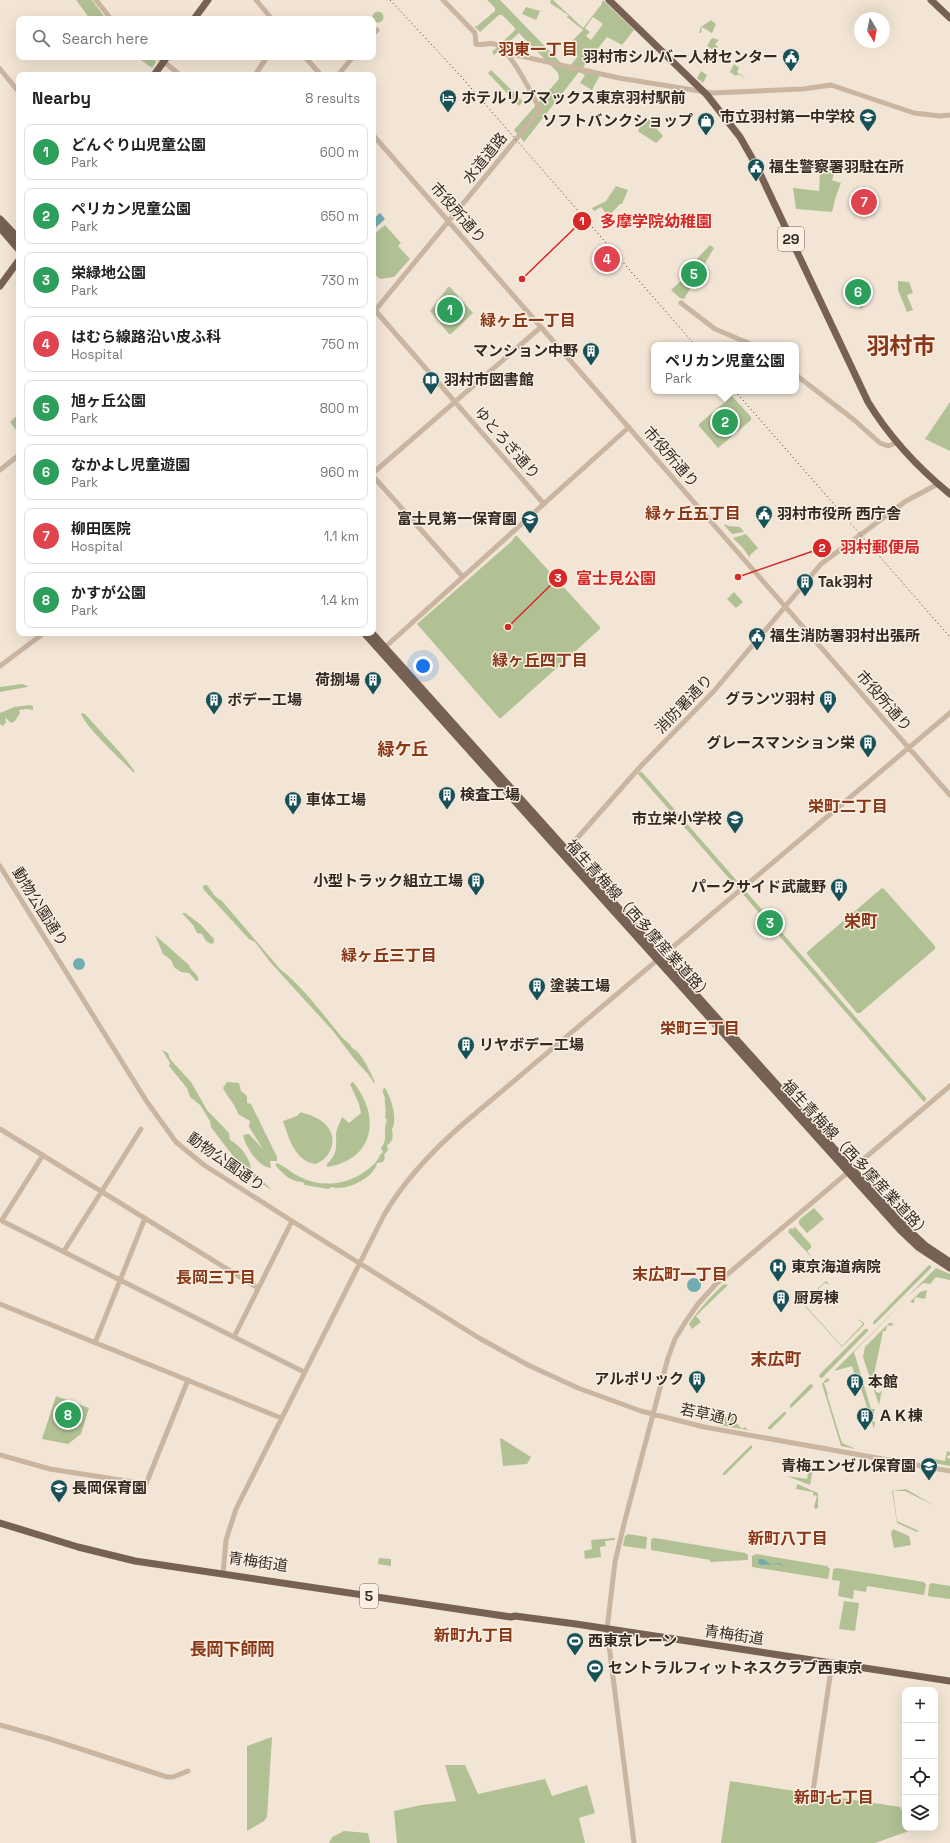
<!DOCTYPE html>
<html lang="en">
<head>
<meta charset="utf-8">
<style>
  :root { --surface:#fff; --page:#f6f6f6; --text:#222; --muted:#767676; --line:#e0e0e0; --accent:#111827 }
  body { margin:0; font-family:"Space Grotesk","Noto Sans JP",sans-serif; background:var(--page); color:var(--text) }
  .controls { position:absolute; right:12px; bottom:12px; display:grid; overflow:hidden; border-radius:8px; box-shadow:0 4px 16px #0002 }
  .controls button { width:36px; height:36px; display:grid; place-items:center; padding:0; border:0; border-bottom:1px solid var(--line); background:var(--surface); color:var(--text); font:20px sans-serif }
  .compass { position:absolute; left:854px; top:12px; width:36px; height:36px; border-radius:50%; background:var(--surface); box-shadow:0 4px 16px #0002; rotate:170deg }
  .you { position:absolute; left:423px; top:666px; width:14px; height:14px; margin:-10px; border:3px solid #fff; border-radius:50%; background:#1a73e8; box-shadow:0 0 0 6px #1a73e833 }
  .badge { display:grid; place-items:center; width:26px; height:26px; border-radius:50%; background:var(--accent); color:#fff; font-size:13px; font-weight:700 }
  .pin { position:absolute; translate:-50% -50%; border:2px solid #fff; box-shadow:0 1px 4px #0006 }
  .popup { position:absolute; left:651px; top:342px; width:148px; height:52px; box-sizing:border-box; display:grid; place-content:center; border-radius:8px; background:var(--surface); filter:drop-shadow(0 1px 3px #0005); font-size:13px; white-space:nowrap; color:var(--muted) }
  .popup b { font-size:15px; color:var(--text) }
  .popup::after { content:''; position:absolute; left:50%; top:100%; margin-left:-8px; border:8px solid transparent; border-top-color:var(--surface) }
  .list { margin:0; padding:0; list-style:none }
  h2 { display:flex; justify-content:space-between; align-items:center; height:52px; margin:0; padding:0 16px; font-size:17px }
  h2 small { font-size:13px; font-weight:400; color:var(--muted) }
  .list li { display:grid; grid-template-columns:26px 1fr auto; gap:12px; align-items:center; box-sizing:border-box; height:56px; margin:0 8px 8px; padding:0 8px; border:1px solid var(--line); border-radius:8px }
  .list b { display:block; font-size:15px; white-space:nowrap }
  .list p { margin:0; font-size:13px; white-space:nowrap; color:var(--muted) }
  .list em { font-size:13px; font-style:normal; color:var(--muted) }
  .icon { flex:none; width:22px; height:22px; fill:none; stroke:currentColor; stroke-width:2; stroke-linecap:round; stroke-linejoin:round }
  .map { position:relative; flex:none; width:950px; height:1843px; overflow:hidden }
  .search { position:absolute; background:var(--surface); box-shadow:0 4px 16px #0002; left:16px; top:16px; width:360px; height:44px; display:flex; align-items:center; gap:10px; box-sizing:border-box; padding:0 14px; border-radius:8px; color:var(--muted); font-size:15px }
  .panel { position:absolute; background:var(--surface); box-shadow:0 4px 16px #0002; left:16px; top:72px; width:360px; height:564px; border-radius:8px }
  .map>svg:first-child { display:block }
</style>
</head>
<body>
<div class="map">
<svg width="950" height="1843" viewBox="0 0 950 1843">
  <rect width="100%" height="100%" fill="#f2e5d5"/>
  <path fill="#b1c194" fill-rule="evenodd" d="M76,0H92L106,19H90Z
    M487,0H500L564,66H570L578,56L568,49L569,44L583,30L567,17L568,15L550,3L551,0H553L583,28L601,5L603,0L634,30L622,45L607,37L580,71L600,75L592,90L580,83L585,75L579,72L524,142L514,130L559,79L558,73L519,33L494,55L492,52L515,30V28L502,15H499L480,32L474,26H477L495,11V8ZM593,17L603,24L591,40L586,36L590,32L585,28Z
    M526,7L540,11L536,20L522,14Z
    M372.5 17a5.5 5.5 0 1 1 11 0a5.5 5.5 0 1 1-11 0Z
    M711,20L716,24L712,33L702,27L701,33H699L701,27Z
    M712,38L719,40L715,44L718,47L715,51L707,46Z
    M137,57H152L156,62L152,68Z
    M734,64L739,68L737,72L747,79L738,74L736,76L730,72Z
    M491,70L523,101L519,106L488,73Z
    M701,71L707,75L703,83L697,78Z
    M645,115L663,136L656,143L639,132L638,130L646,120L645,118Z
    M820,170L834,174L832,180L841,183L836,196L832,212L796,209L793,188L819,191Z
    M616,186L628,190L622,204H620L604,221L602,218L607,215L601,207L594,211L592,208L606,201Z
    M385,225L401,243L398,246L410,259L394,277L380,279L373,273V235Z
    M710,245L714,248L684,299L680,298L671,290L692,271L689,267Z
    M861,278L867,291L872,296L861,309L849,294L847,284Z
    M898,281L909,282L913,293L907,295L913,310L907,312L898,290Z
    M448,287H450L473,313L451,334H449L430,311Z
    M732,396L751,417V420L718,448L699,426V424Z
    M950,402V451L925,439Z
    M19,414V434L10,422Z
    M725,524L728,526L740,527L744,532L732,534L724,525Z
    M746,534L758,548L750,555V558L743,548L733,538Z
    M515,536H517L600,627V629L501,718H499L417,624L512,541Z
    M734,592L743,602L736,608L727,599Z
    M22,684L28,686L27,687L0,692V687Z
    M31,705L33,707V710L27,709L19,710L20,713L15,721L11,723L5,717L6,722L3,726L0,724V713L14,707Z
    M81,713L85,714L124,757L135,772H133C123,761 83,725 81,713Z
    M639,772H642L926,1098V1100L924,1102L638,774Z
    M204,885H207L215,896L222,901L280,969C302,986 322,1013 340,1035C344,1041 349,1041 352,1048C362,1052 370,1072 375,1082L374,1083L368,1074L355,1060L333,1031L271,963L255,942L249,939L204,890L203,887Z
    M882,888L884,889L935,946V949L860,1013H857L807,954V952Z
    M182,913H185L200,924L214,939V942L212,944L206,941L202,934L197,933L193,925Z
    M155,935L189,965C191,971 197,973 199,980L196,981L189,973L181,972L174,967L171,960L163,954Z
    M162,1050L168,1053L170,1059L191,1082L207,1110L229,1133L230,1140C240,1145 251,1159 251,1170L272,1190C246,1175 229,1151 211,1127L210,1121L200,1105L190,1097L187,1088L169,1066L170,1063Z
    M227,1082L239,1083L241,1091L247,1096V1103L251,1104L277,1157V1161H270L271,1168C259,1168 245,1146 243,1135L249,1134L263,1149L249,1127L250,1121L238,1114C236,1105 227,1097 223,1088Z
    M353,1082C381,1116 375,1159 327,1167V1164C338,1153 336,1148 336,1133C337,1128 340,1122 342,1117L349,1123L361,1113L359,1104L350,1084Z
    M385,1088C391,1097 398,1120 392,1129C393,1136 394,1141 387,1145L388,1150L384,1155L385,1158L383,1162L377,1163C375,1177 346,1192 332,1187L328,1189L305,1185L303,1182C291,1182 284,1175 276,1166V1163C282,1164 293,1174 300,1177C322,1188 347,1185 367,1170C370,1167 374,1165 376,1162C379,1158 379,1155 383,1152L381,1148C389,1139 382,1130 387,1120L385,1117C387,1109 384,1105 385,1098L383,1093V1089Z
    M301,1112C309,1115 320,1118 326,1125C339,1138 331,1159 315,1164C294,1160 289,1138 283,1121L297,1116Z
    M814,1208L824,1219L807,1233L799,1224V1220Z
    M795,1227L811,1245V1248L807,1251L814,1260L788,1232L790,1228L792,1229Z
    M929,1265L931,1266V1268L875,1324H873V1322Z
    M936,1268L950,1274V1280L936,1277L930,1284L923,1283L907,1297Z
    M826,1281L830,1285L825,1283L803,1303L842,1346L863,1324L858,1319L864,1323V1325L842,1347L802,1303Z
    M724,1284L728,1285L696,1316L701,1322L692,1329L689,1324C699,1309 711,1296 724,1284Z
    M927,1290L925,1299L915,1297L914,1303L910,1302L920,1292Z
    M907,1298L854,1352L871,1409H875L872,1421L875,1422L874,1429L856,1373H854L852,1366L834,1371Z
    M889,1323H893L892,1326L887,1325L886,1331H883L872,1384L875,1385L876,1392L880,1393L882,1390L879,1405L863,1357L865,1347Z
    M865,1329H868V1331L822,1378H820L819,1375Z
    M827,1378L830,1380L827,1381H830L824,1383L828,1395H827L842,1443L856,1449L841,1446L822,1384Z
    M810,1384L813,1385V1387L792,1407L790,1408V1405Z
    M56,1396L89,1408L81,1434L68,1444L42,1439Z
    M784,1412H786V1414L771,1429H768V1427Z
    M733,1414L735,1417L733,1419L742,1429L745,1427L748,1430L758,1432L719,1425V1424L715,1422L717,1417H730Z
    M501,1438L531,1457L527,1464L503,1466L500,1439Z
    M750,1446L752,1445V1448L725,1475H723V1473Z
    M947,1451L950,1452V1455L947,1456L948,1459L950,1458V1466L934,1463L935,1459L945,1461Z
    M816,1452L810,1485L787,1476L807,1479L809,1468L813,1469Z
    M797,1484L818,1493V1508L815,1509L814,1507L817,1496L813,1495V1492L796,1489Z
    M906,1489L935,1506L905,1491H893L897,1521L919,1531L917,1532L897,1523L892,1491Z
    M893,1529L909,1536L911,1545L894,1548L891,1533Z
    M628,1534L647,1537L646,1549L623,1546L625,1536Z
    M615,1538V1540L605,1541L606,1546L600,1547L601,1557L585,1559L584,1551L592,1549L591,1540Z
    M655,1538L745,1553L748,1555V1560L710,1562V1560L651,1550V1539Z
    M756,1554L827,1566L830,1569L828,1579L752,1567V1556Z
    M379,1558L391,1559V1566L378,1564Z
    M837,1568L924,1582L926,1585L924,1595L867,1586L866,1592L854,1590L853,1599L838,1596L840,1581L832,1580L833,1569Z
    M932,1583L950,1586V1599L928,1596L929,1585Z
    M844,1601L859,1603L855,1631L839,1629Z
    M272,1737L267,1817L264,1821L247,1831V1746Z
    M445,1765H465L478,1794L545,1779L552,1796L587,1785L595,1813L579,1818L585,1843H397L394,1811L421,1805L456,1801Z
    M730,1781L900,1807L905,1817V1828L910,1829L909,1831L875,1843H721Z
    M344,1831L368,1833L370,1843H329L332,1837Z"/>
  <path fill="#72acb1" d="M380,213L385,219L374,229L373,219Z
    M50,912L60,926L55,930H52L43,917Z
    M73 964a6 6 0 1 1 12 0a6 6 0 1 1-12 0Z
    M687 1285a7 7 0 1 1 14 0a7 7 0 1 1-14 0Z
    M759,1559H763L771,1564L779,1563L786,1567L778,1564L761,1565L758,1563Z"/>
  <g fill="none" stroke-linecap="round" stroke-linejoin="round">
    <path stroke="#cab5a1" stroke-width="5" d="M96,0L111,19
      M256,0L272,19
      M373,34L377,30
      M507,53L619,78L712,93L803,89L831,85L914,113L940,116L950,115
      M158,57L180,75
      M305,57L321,75
      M0,69L19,92
      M255,75L267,57
      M338,75L353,57
      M373,135L950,795
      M681,303L715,329L753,345
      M374,309L544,504
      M373,313L540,110C533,95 511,52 497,45C491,41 483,46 476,44L475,33L443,0
      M796,375L853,419L880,443L888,446L896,443
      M0,470L19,455
      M373,473L541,327
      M373,476L463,577
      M383,649L629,427
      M0,666L44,633
      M565,852L640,767L714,691L821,564L906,501L938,484
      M0,866L147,1102L176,1142L204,1165L292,1221L479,1338L528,1365L578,1388L641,1411L704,1427L950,1471
      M0,1129L258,1288
      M0,1220L304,1372
      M2,1220L43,1155
      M64,1251L141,1129
      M0,1304L281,1418
      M234,1337L292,1221
      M95,1343L145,1218
      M0,1455L50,1469L146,1484L188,1380
      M223,1574L226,1540L236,1509L384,1215C405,1179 432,1151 463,1124L950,713
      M0,1725L50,1739L167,1777H173L188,1771
      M813,1791L832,1663
      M634,1843L607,1629L615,1562L625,1520L668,1358L675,1339L686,1321L698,1304L716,1284L950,1086"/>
    <path stroke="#776154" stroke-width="7" d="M609,0L707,95L740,137L756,165L868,402C890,438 917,467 950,494
      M931,0L950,18
      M194,19L208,0
      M154,75L167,57
      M0,219L19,239
      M0,228L19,250
      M0,286L19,260
      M364,633L900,1230L918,1247L950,1268
      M372,633L900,1222L926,1246L950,1262
      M0,1523L78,1547L135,1561L511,1617L515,1616L576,1624L950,1681"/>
    <path stroke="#342a24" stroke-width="1" stroke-dasharray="1 3" stroke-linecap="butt" d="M390,0L458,73L695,345
      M735,391L950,637"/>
  </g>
  <defs>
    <g id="civic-pin" transform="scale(0.9)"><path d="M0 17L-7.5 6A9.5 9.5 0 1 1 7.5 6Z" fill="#175157" stroke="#faefe1"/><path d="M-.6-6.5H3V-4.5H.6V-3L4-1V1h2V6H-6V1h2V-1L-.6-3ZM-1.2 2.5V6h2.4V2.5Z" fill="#fff"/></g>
    <g id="hotel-pin" transform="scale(0.9)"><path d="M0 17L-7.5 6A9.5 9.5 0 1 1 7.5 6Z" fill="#175157" stroke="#faefe1"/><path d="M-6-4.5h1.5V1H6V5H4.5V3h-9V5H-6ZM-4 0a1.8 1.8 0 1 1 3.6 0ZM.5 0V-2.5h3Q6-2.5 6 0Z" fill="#fff"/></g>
    <g id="school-pin" transform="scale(0.9)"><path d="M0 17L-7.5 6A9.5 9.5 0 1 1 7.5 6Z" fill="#175157" stroke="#faefe1"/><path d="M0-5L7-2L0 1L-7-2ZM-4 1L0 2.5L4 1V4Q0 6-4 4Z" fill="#fff"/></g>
    <g id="shop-pin" transform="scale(0.9)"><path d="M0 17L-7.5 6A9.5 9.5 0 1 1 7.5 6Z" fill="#175157" stroke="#faefe1"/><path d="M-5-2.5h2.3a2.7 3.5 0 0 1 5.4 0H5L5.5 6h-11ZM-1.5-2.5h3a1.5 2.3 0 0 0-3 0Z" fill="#fff"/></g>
    <g id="building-pin" transform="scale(0.9)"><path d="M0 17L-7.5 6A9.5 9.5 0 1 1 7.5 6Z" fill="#175157" stroke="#faefe1"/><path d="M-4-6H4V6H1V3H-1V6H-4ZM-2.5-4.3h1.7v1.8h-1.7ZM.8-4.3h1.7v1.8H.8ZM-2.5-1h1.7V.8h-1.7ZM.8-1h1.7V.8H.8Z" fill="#fff"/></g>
    <g id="library-pin" transform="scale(0.9)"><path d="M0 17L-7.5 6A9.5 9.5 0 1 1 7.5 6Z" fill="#175157" stroke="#faefe1"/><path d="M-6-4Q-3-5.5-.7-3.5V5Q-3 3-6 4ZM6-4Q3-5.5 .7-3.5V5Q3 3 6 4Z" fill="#fff"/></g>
    <g id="hospital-pin" transform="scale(0.9)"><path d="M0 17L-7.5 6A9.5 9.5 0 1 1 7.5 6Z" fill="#175157" stroke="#faefe1"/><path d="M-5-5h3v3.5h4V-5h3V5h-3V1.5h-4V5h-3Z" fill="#fff"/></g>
    <g id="stadium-pin" transform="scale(0.9)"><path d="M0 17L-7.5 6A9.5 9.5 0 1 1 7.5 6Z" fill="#175157" stroke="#faefe1"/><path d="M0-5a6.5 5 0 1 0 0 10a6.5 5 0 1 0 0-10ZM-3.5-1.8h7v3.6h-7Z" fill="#fff"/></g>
  </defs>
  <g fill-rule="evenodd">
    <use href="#civic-pin" x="791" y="57"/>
    <use href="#hotel-pin" x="448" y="98"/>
    <use href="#school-pin" x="868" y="117"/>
    <use href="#shop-pin" x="706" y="121"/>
    <use href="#civic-pin" x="756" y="167"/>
    <use href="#building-pin" x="591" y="351"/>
    <use href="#library-pin" x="431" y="380"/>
    <use href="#civic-pin" x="764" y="514"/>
    <use href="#school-pin" x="530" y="519"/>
    <use href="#building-pin" x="805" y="582"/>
    <use href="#civic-pin" x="757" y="636"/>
    <use href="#building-pin" x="373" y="680"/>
    <use href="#building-pin" x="828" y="699"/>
    <use href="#building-pin" x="214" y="700"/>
    <use href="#building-pin" x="868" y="743"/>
    <use href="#building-pin" x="447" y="795"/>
    <use href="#building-pin" x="293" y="800"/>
    <use href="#school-pin" x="735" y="819"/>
    <use href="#building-pin" x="476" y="881"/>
    <use href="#building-pin" x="839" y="887"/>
    <use href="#building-pin" x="537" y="986"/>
    <use href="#building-pin" x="466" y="1045"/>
    <use href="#hospital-pin" x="778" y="1267"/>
    <use href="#building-pin" x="781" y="1298"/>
    <use href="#building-pin" x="697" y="1379"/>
    <use href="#building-pin" x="855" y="1382"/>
    <use href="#building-pin" x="865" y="1416"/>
    <use href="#school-pin" x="929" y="1466"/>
    <use href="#school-pin" x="59" y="1488"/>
    <use href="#stadium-pin" x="575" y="1641"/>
    <use href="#stadium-pin" x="595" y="1668"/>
  </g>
  <g text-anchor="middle" stroke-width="3" stroke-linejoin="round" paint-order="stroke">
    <g fill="#faefe1" stroke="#6f655d" stroke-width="1">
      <rect x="778" y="227" width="26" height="24" rx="3"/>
      <rect x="360" y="1584" width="18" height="24" rx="3"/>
    </g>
    <g font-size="14" font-weight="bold" fill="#342a24">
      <text x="791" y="244">29</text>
      <text x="369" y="1601">5</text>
    </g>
    <g font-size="15" font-weight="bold" fill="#342a24" stroke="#faefe1" text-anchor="start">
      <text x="778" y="62" text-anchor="end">羽村市シルバー人材センター</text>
      <text x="461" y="103">ホテルリブマックス東京羽村駅前</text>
      <text x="855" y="122" text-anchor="end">市立羽村第一中学校</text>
      <text x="693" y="126" text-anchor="end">ソフトバンクショップ</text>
      <text x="769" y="172">福生警察署羽駐在所</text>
      <text x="578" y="356" text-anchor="end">マンション中野</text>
      <text x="444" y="385">羽村市図書館</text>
      <text x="777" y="519">羽村市役所 西庁舎</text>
      <text x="517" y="524" text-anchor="end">富士見第一保育園</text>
      <text x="818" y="587">Tak羽村</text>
      <text x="770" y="641">福生消防署羽村出張所</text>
      <text x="360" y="685" text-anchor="end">荷捌場</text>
      <text x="815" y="704" text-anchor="end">グランツ羽村</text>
      <text x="227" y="705">ボデー工場</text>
      <text x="855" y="748" text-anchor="end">グレースマンション栄</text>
      <text x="460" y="800">検査工場</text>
      <text x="306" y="805">車体工場</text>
      <text x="722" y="824" text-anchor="end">市立栄小学校</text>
      <text x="463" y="886" text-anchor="end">小型トラック組立工場</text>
      <text x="826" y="892" text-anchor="end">パークサイド武蔵野</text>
      <text x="550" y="991">塗装工場</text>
      <text x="479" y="1050">リヤボデー工場</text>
      <text x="791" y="1272">東京海道病院</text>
      <text x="794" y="1303">厨房棟</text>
      <text x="684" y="1384" text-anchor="end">アルポリック</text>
      <text x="868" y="1387">本館</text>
      <text x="878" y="1421">ＡＫ棟</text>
      <text x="916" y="1471" text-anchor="end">青梅エンゼル保育園</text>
      <text x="72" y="1493">長岡保育園</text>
      <text x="588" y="1646">西東京レーン</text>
      <text x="608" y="1673">セントラルフィットネスクラブ西東京</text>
    </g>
    <g font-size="15" fill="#342a24" stroke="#faefe1">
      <text transform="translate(485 158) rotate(-51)" y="5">水道道路</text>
      <text transform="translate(458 213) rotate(49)" y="5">市役所通り</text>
      <text transform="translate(507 443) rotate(49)" y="5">ゆとろぎ通り</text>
      <text transform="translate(671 457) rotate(49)" y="5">市役所通り</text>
      <text transform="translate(884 701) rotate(49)" y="5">市役所通り</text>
      <text transform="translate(684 704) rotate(-46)" y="5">消防署通り</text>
      <text transform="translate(40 907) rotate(58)" y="5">動物公園通り</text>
      <text transform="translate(639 920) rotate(48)" y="5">福生青梅線（西多摩産業道路）</text>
      <text transform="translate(856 1159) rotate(47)" y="5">福生青梅線（西多摩産業道路）</text>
      <text transform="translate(226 1162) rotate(35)" y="5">動物公園通り</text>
      <text transform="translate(710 1415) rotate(12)" y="5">若草通り</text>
      <text transform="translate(258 1562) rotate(8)" y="5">青梅街道</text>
      <text transform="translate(734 1635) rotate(8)" y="5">青梅街道</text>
    </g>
    <g font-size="16" font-weight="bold" fill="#883718" stroke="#faefe1">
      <text x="538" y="55">羽東一丁目</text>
      <text x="528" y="326">緑ヶ丘一丁目</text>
      <text x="693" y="519">緑ヶ丘五丁目</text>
      <text x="540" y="666">緑ヶ丘四丁目</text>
      <text x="848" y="812">栄町二丁目</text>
      <text x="389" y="961">緑ヶ丘三丁目</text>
      <text x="700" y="1034">栄町三丁目</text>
      <text x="680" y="1280">末広町一丁目</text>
      <text x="216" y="1283">長岡三丁目</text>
      <text x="788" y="1544">新町八丁目</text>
      <text x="474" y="1641">新町九丁目</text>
      <text x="834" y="1803">新町七丁目</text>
    </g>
    <g font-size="17" font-weight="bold" fill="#883718" stroke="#faefe1">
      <text x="403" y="755">緑ケ丘</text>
      <text x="861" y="927">栄町</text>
      <text x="776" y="1365">末広町</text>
      <text x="232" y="1655">長岡下師岡</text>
    </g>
    <g font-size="23" font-weight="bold" fill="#883718" stroke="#faefe1">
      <text x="901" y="354">羽村市</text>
    </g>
  </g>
  <path fill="none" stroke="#d62828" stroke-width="1.5" d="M522 279L582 221M738 577L822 548M508 627L558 578"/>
  <g fill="#d62828" stroke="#faefe1" stroke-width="1.5">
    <circle cx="522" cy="279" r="4"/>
    <circle cx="738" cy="577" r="4"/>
    <circle cx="508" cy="627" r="4"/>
    <circle cx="582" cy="221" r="10"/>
    <circle cx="822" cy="548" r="10"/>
    <circle cx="558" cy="578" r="10"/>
  </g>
  <g font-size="12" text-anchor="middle" font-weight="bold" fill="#fff">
    <text x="582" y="225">1</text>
    <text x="822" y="552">2</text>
    <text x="558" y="582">3</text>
  </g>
  <g font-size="16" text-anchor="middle" font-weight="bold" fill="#d62828" stroke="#faefe1" stroke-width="3" stroke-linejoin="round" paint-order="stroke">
    <text x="656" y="227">多摩学院幼稚園</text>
    <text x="880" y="553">羽村郵便局</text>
    <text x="616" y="584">富士見公園</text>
  </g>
</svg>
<div class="controls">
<button>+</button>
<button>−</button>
<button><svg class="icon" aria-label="locate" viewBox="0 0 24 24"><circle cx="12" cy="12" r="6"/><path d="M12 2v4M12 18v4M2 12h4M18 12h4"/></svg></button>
<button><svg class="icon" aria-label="layers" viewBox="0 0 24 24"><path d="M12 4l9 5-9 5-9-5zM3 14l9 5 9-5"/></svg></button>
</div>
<svg class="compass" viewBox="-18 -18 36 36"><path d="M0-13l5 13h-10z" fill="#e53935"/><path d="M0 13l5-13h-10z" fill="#767676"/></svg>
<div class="you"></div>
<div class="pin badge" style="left:450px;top:310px;background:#2e9e5b">1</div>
<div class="pin badge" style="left:725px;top:422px;background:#2e9e5b">2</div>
<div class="popup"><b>ペリカン児童公園</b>Park</div>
<div class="pin badge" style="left:770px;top:923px;background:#2e9e5b">3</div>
<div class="pin badge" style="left:607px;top:259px;background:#e0444e">4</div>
<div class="pin badge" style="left:694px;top:274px;background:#2e9e5b">5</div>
<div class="pin badge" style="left:858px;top:292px;background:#2e9e5b">6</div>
<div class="pin badge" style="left:864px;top:202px;background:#e0444e">7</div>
<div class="pin badge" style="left:68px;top:1415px;background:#2e9e5b">8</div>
<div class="search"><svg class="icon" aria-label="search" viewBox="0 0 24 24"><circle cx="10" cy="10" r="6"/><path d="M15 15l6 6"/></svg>Search here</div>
<section class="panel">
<h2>Nearby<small>8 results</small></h2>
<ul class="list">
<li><span class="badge" style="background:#2e9e5b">1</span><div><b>どんぐり山児童公園</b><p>Park</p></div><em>600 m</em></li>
<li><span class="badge" style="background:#2e9e5b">2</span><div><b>ペリカン児童公園</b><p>Park</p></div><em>650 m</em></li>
<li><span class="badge" style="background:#2e9e5b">3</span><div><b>栄緑地公園</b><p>Park</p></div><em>730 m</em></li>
<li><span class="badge" style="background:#e0444e">4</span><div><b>はむら線路沿い皮ふ科</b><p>Hospital</p></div><em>750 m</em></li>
<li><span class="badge" style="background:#2e9e5b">5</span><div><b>旭ヶ丘公園</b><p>Park</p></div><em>800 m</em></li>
<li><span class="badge" style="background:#2e9e5b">6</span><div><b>なかよし児童遊園</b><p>Park</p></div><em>960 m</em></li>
<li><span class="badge" style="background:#e0444e">7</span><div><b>柳田医院</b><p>Hospital</p></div><em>1.1 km</em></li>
<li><span class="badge" style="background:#2e9e5b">8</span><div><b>かすが公園</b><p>Park</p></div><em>1.4 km</em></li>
</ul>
</section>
</div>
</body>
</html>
